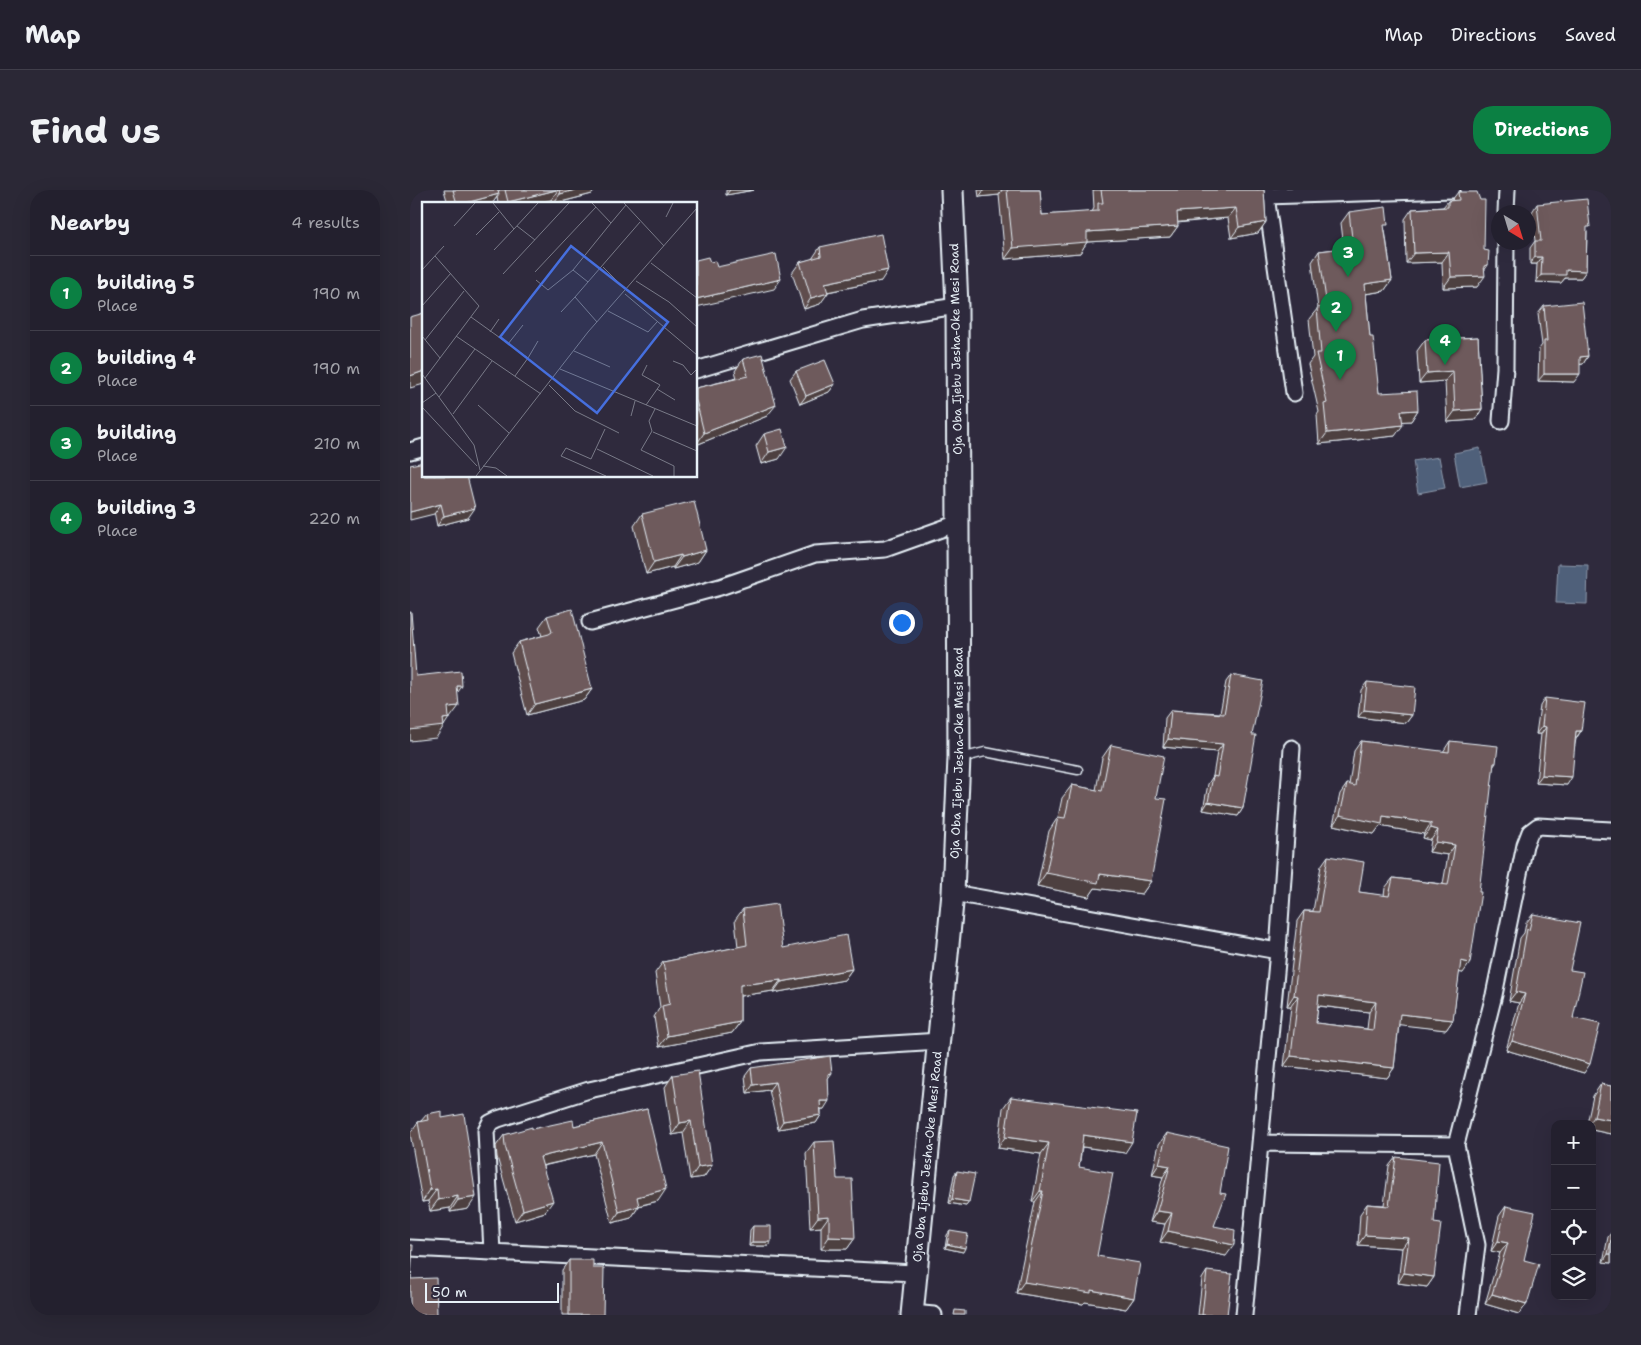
<!DOCTYPE html>
<html lang="en">
<head>
<meta charset="utf-8">
<style>
  :root { --surface:#23202e; --page:#2b2836; --text:#f1f3f6; --muted:#a3a3aa; --line:#403e4a; --accent:#0b8043 }
  body { margin:0; font-family:"Shantell Sans",sans-serif; background:var(--page); color:var(--text) }
  .controls { position:absolute; right:15px; bottom:15px; display:grid; overflow:hidden; border-radius:10px; box-shadow:0 5px 20px #0002 }
  .controls button { width:45px; height:45px; display:grid; place-items:center; padding:0; border:0; border-bottom:1px solid var(--line); background:var(--surface); color:var(--text); font:25px sans-serif }
  .compass { position:absolute; left:1081px; top:15px; width:45px; height:45px; border-radius:50%; background:var(--surface); box-shadow:0 5px 20px #0002; rotate:142deg }
  .scale { position:absolute; left:15px; bottom:12px; width:134px; box-sizing:border-box; padding-left:5px; border:2px solid #e8f1f8; border-top:0; font-size:14px; line-height:18px; white-space:nowrap; color:#e8f1f8; -webkit-text-stroke:4px #2f2a3d; paint-order:stroke }
  .you { position:absolute; left:491px; top:432px; width:18px; height:18px; margin:-12px; border:4px solid #fff; border-radius:50%; background:#1a73e8; box-shadow:0 0 0 8px #1a73e833 }
  .badge { display:grid; place-items:center; width:32px; height:32px; border-radius:50%; background:var(--accent); color:#fff; font-size:16px; font-weight:700 }
  .pin { position:absolute; translate:-50% -41px; filter:drop-shadow(0 1px 2px #0008) }
  .pin::after { content:''; position:absolute; top:26px; width:18px; height:15px; background:inherit; clip-path:polygon(0 0,100% 0,50% 100%) }
  .list { margin:0; padding:0; list-style:none }
  h2 { display:flex; justify-content:space-between; align-items:center; height:65px; margin:0; padding:0 20px; font-size:21px }
  h2 small { font-size:16px; font-weight:400; color:var(--muted) }
  .list li { display:grid; grid-template-columns:32px 1fr auto; gap:15px; align-items:center; box-sizing:border-box; height:75px; padding:0 20px; border-top:1px solid var(--line) }
  .list b { display:block; font-size:19px; white-space:nowrap }
  .list p { margin:0; font-size:16px; white-space:nowrap; color:var(--muted) }
  .list em { font-size:16px; font-style:normal; color:var(--muted) }
  .icon { flex:none; width:28px; height:28px; fill:none; stroke:currentColor; stroke-width:2; stroke-linecap:round; stroke-linejoin:round }
  .map { position:relative; flex:none; width:1201px; height:1125px; overflow:hidden; border-radius:20px }
  header { display:flex; align-items:center; gap:30px; box-sizing:border-box; height:70px; padding:0 25px; background:var(--surface); border-bottom:1px solid var(--line) }
  header strong { font-size:24px }
  nav { display:flex; gap:28px; margin-inline-start:auto; font-size:18px }
  .intro { display:flex; align-items:center; justify-content:space-between; box-sizing:border-box; height:120px; padding:0 30px }
  h1 { margin:0; font-size:35px }
  .button { padding:12px 22px; border-radius:20px; background:var(--accent); color:#fff; font-size:18px; font-weight:700 }
  main { display:flex; gap:30px; padding:0 30px }
  aside { flex:1; background:var(--surface); border-radius:20px; box-shadow:0 5px 20px #0002 }
  .map>svg:first-child { display:block }
</style>
</head>
<body>
<header>
<strong>Map</strong>
<nav><a>Map</a><a>Directions</a><a>Saved</a></nav>
</header>
<div class="intro"><h1>Find us</h1><a class="button">Directions</a></div>
<main>
<aside>
<h2>Nearby<small>4 results</small></h2>
<ul class="list">
<li><span class="badge">1</span><div><b>building 5</b><p>Place</p></div><em>190 m</em></li>
<li><span class="badge">2</span><div><b>building 4</b><p>Place</p></div><em>190 m</em></li>
<li><span class="badge">3</span><div><b>building</b><p>Place</p></div><em>210 m</em></li>
<li><span class="badge">4</span><div><b>building 3</b><p>Place</p></div><em>220 m</em></li>
</ul>
</aside>
<div class="map">
<svg width="1201" height="1125" viewBox="0 0 1201 1125">
  <rect width="100%" height="100%" fill="#2f2a3d"/>
  <filter id="ink" filterUnits="userSpaceOnUse"><feTurbulence type="fractalNoise" baseFrequency=".02" numOctaves="2"/><feDisplacementMap in="SourceGraphic" scale="10" xChannelSelector="R" yChannelSelector="G"/><feConvolveMatrix kernelMatrix="1 2 1 2 8 2 1 2 1" color-interpolation-filters="sRGB"/></filter>
  <g filter="url(#ink)">
    <path fill="#50607a" stroke="#8d9aac" d="M1070,258L1077,292L1050,297L1044,263Z
      M1029,267L1035,298L1008,303L1003,271Z
      M1148,374L1178,375L1177,414L1146,413Z"/>
    <g fill="none" stroke-linecap="round" stroke-linejoin="round">
      <g stroke="#e8f1f8" stroke-width="11">
        <path id="lane" d="M551,568L575,562L668,580"/>
      </g>
      <g stroke="#e8f1f8" stroke-width="19">
        <path id="street" d="M856,0V6L1042,0
          M856,6L884,203
          M1096,22L1097,0
          M286,180L453,130L547,116
          M1091,231L1095,178L1096,52
          M0,261L14,257
          M180,432L310,397L405,364L475,359L548,333
          M543,703L868,761L834,1125
          M868,761L882,558
          M851,953L1046,955
          M0,1058L504,1083
          M82,1062L76,941L80,933L88,929L179,900L351,862L530,851
          M502,1123L524,1125
          M1058,1125L1067,1055L1046,955L1084,805L1115,655L1120,642L1128,636L1201,640"/>
      </g>
      <g stroke="#e8f1f8" stroke-width="25">
        <g id="secondary">
          <path id="s1" d="M502,1125L543,703L549,568L547,116L542,0"/>
        </g>
      </g>
      <use href="#lane" stroke="#2f2a3d" stroke-width="8"/>
      <use href="#street" stroke="#2f2a3d" stroke-width="15"/>
      <use href="#secondary" stroke="#2f2a3d" stroke-width="21"/>
    </g>
    <path fill="#5f4d4e" stroke="#e8f1f8" fill-rule="evenodd" d="M34,0H88V2L90,0H189L185,1L182,4L144,14H142L141,10L125,14H88L87,7L82,14H38Z
      M316,0H344L316,5Z
      M568,0H630L632,25L682,22L684,18L683,0H854L856,32L848,43L821,48L818,28L767,33L768,36L760,47L677,52L670,63L595,69L589,5L569,7Z
      M1048,2L1074,60L1078,75L1074,81L1067,97L1033,98L1032,72L996,73L995,29L1002,19L1033,17L1038,11L1042,10Z
      M1127,14L1177,42L1176,81L1171,88H1155L1151,93L1126,92L1127,74H1120V58L1125,51L1122,22Z
      M939,22L975,40L982,90L974,101L956,104L960,147L969,203L1008,220L1001,231H992L985,246L909,254L907,225L909,222L898,174L903,167L899,129L908,118L902,72L909,61L934,58L931,33Z
      M410,57L471,91L418,102L410,114L394,119L382,83L390,72L402,69Z
      M1134,116L1178,166L1173,174H1170L1164,192L1128,191L1129,159L1132,155L1128,124Z
      M1068,147L1072,219L1065,230L1037,232L1035,191L1009,193L1007,161L1015,150Z
      M333,169L357,226L286,255V198L327,188L325,181Z
      M386,181L425,194L419,202L390,214L380,189Z
      M354,244L369,269L351,274L346,256Z
      M14,272L58,328L27,336Z
      M232,324L296,360L288,372L263,379V377L236,384L224,336Z
      M137,426L182,499L174,510L117,525L101,463L109,452L132,446L129,437Z
      M821,485L842,545L833,618L828,626L793,620L798,594L803,586L807,562L753,557L755,528L761,520L810,523L816,492Z
      M957,492L1002,525L996,533L948,527L951,500Z
      M1135,508L1171,541L1166,549L1157,595L1126,593L1131,544H1126L1130,516Z
      M951,551L1033,562L1040,551L1086,573L1083,577L1053,783L1049,782L1043,830L1036,840L989,834L984,878L977,888L874,876L881,816H877L887,731L894,721H903L911,676L918,666L949,702L974,706L975,698L983,688L1033,694L1038,665L1019,662L1021,650L1013,648L1014,644L970,636L964,644L923,635L930,604L937,594L939,595L944,561ZM908,816L959,822L957,839L906,833Z
      M701,555L746,608L741,691L732,704L685,698L679,707L627,696L639,641L648,627L652,608L662,595L686,600L692,568Z
      M333,719L373,758L442,779L434,790L363,803V801L330,806V832L322,843L249,857L244,827L250,817L245,783L253,772L328,757L325,730Z
      M1123,724L1160,780L1163,828L1174,883L1096,860L1109,813L1099,811L1110,748L1114,743L1116,733Z
      M341,878L418,889L414,919H411V925L406,933L368,939L359,900L337,903L335,886Z
      M263,885L302,975L294,987L280,989L273,943L262,945L255,897Z
      M1191,894L1201,896V944L1182,940V934H1177L1183,906Z
      M601,907L715,963L672,957L669,977L687,1066L724,1108L716,1119L675,1112L673,1114L606,1103L625,1012H622L631,964L588,958L593,918Z
      M237,919L248,1011L229,1016L221,1028L202,1033L184,964L133,976L135,1022L105,1031L87,967L86,956L94,945L122,939L164,936Z
      M17,924L32,928L58,1019L40,1022V1018L20,1021L18,1011L12,1012L0,943L8,932L11,931Z
      M757,943L804,1036L816,1066L750,1052L755,1034L740,1032L753,987L742,985L749,954Z
      M404,952L427,989L445,1048L437,1059H411V1037L400,1038L396,963Z
      M986,967L1024,1033V1087L1017,1097L988,1093L992,1058L948,1055L950,1024L957,1014L974,1015L979,976Z
      M547,981L559,1012L556,1016L539,1013L544,985Z
      M1096,1016L1114,1070L1117,1114L1109,1124L1075,1114L1090,1063L1081,1061L1089,1026Z
      M343,1036L358,1056H339L340,1040Z
      M540,1041L553,1062L535,1058L537,1045Z
      M1201,1043V1073L1193,1072L1198,1047Z
      M159,1070L183,1078L193,1125H152V1080Z
      M797,1081L817,1125H788L792,1089Z"/>
    <path fill="#4d3f40" stroke="#e8f1f8" d="M146,0H148L141,10L125,14H97L98,12Z
      M165,0H189L185,1L182,4L143,14L150,4Z
      M320,0H344L316,5Z
      M574,0H592L589,5L569,7Z
      M89,4L82,14H52Z
      M826,18L818,28L759,33L767,22Z
      M856,32L848,43L821,48L829,37Z
      M768,36L760,47L677,52L670,63L595,69L603,58L677,42Z
      M1039,62L1032,72L996,73L1004,63Z
      M1125,67H1132L1127,74H1120Z
      M478,80L471,91L407,104L415,93Z
      M1156,80L1176,81L1171,88H1155L1151,93L1126,92L1131,85Z
      M1075,86L1067,97L1033,98L1041,87Z
      M371,89L364,99L286,117V109Z
      M982,90L974,101L948,105L955,94Z
      M418,103L410,114L394,119L401,108Z
      M1178,166L1173,174L1165,175L1170,167Z
      M14,181V194L0,198V186Z
      M1043,181L1035,191L1009,193L1017,183Z
      M1134,184H1170L1164,192L1128,191Z
      M425,194L419,202L390,214L396,206Z
      M366,215L357,226L286,255L294,243Z
      M1072,219L1065,230L1037,232L1045,221Z
      M1008,220L1001,231L983,232L991,221Z
      M993,235L985,246L909,254L917,243Z
      M377,257L369,269L351,274L359,262Z
      M31,314L24,324L0,330V322Z
      M65,318L58,328L27,336L34,326Z
      M296,360L288,372L263,379L272,367Z
      M271,365L263,377L236,384L244,372Z
      M47,496H52L44,508Z
      M182,499L174,510L117,525L125,514Z
      M49,516L40,528L30,529L38,517Z
      M954,520L1002,525L996,533L948,527Z
      M39,528L26,548L0,551V540L33,529Z
      M1132,536L1136,537L1131,544H1126Z
      M1166,541H1171L1165,549Z
      M758,549L813,554L807,562L753,557Z
      M1132,585L1162,587L1157,595L1126,593Z
      M798,612L833,618L828,626L793,620Z
      M930,625L973,626L1021,633L1014,644L970,636L964,644L923,635Z
      M1021,638L1028,640L1021,650L1013,648Z
      M1026,652L1045,655L1038,665L1019,662Z
      M636,683L690,684L741,691L732,704L685,698L679,707L627,696Z
      M1051,771L1060,773L1053,783L1044,782Z
      M442,779L434,790L363,803L371,792Z
      M371,790L363,801L323,807L330,795Z
      M1106,802L1115,804L1109,813L1099,811Z
      M884,805L888,806L881,816H877Z
      M909,805L966,812L959,822L902,815Z
      M990,824L1043,830L1036,840L983,834Z
      M330,832L322,843L249,857L257,846Z
      M1102,851L1180,874L1174,883L1096,860Z
      M881,866L984,878L977,888L874,876Z
      M422,883L416,891L418,884Z
      M365,892L359,900L337,903L343,895Z
      M410,911H419L414,919H405Z
      M411,925L406,933L368,939L373,931Z
      M1184,927L1201,930V944L1182,940V934H1179Z
      M281,931L273,943L262,945L270,933Z
      M673,945L722,952L715,963L666,956Z
      M595,947L639,953L631,964L588,958Z
      M192,952L184,964L122,978L130,967Z
      M749,974L760,976L753,987L742,985Z
      M302,975L294,987L280,989L288,977Z
      M27,999L18,1011L12,1012L20,1000Z
      M256,999L248,1011L219,1018L227,1007Z
      M630,1001H633L625,1012H622Z
      M48,1006L40,1018L20,1021L28,1010Z
      M66,1007L58,1019L40,1022L48,1010Z
      M542,1009L559,1012L556,1016L539,1013Z
      M143,1011L135,1022L105,1031L113,1020Z
      M229,1016L221,1028L202,1033L209,1022Z
      M747,1021L762,1023L755,1034L740,1032Z
      M419,1026L411,1037L400,1038L408,1027Z
      M758,1041L824,1055L816,1066L750,1052Z
      M955,1045L999,1048L992,1058L948,1055Z
      M419,1047L445,1048L437,1059H411Z
      M1088,1051L1098,1053L1090,1063L1081,1061Z
      M342,1052H361L358,1056H339Z
      M537,1054L555,1058L553,1062L535,1058Z
      M1198,1064H1201V1073L1193,1072Z
      M994,1083L1024,1087L1017,1097L988,1093Z
      M614,1092L681,1100L724,1108L716,1119L675,1112L673,1114L606,1103Z
      M1082,1104L1117,1114L1109,1124L1075,1114Z"/>
    <path fill="#6e5a5b" stroke="#e8f1f8" fill-rule="evenodd" d="M43,0H88L89,4L52,14H47Z
      M95,0H146L98,12Z
      M149,0H165L150,4Z
      M597,0H630L632,25L688,21V13H693L691,0H854L856,32L829,37L826,18L767,22L768,36L677,42V52L603,58Z
      M1048,2H1067L1070,10H1075L1074,60L1079,61L1078,75L1074,76L1075,86L1041,87L1039,62L1004,63L1002,19L1038,17V11L1049,10Z
      M1177,9L1180,37H1177L1176,81L1156,80V85H1131L1132,67H1125V51H1131L1127,14Z
      M976,17L978,35H974L982,90L955,94L960,147H963L969,203L1007,201L1008,220L991,221L993,235L917,243L914,214L917,213L906,163H911L907,118L917,117L909,61L943,57L939,22Z
      M471,44L478,80L415,93L418,103L401,108L390,72L411,66L410,57Z
      M366,64L371,89L286,109V70L298,67L300,72L305,71L307,77Z
      M1172,112L1178,166L1170,167V184H1134V151H1137L1134,116Z
      M14,123V181L0,186V127Z
      M1068,147L1072,219L1045,221L1043,181L1017,183L1015,150Z
      M352,164L366,215L294,243L286,210V198L338,186L333,169Z
      M415,170L425,194L396,206L386,181Z
      M372,239L377,257L359,262L354,244Z
      M14,272V286H57L65,318L34,326L31,314L0,322V275Z
      M284,311L296,360L272,367L271,365L244,372L232,324Z
      M162,419L182,499L125,514L109,452L139,444L142,442L137,426Z
      M0,422H1L6,486L51,481L52,496H47L49,516L38,517L39,528L33,529L34,536L0,540Z
      M821,485L853,491L842,545H846L833,618L798,612L803,586L807,587L813,554L758,549L761,520L814,524Z
      M957,492L1005,497L1002,525L954,520Z
      M1135,508L1175,513L1171,541H1166L1162,587L1132,585L1136,537L1132,536Z
      M951,551L1039,562L1040,551L1088,556L1086,573H1084L1069,702H1071L1060,773L1051,771L1043,830L990,824L984,878L881,866L888,806L884,805L894,721L909,722L918,666L954,672L949,702L979,706L983,688L1038,695L1045,655L1026,652L1028,640L1021,638V633L973,626L972,634L930,625L937,594L945,596ZM909,805L966,812L963,840L906,833Z
      M701,555L754,566L746,608L756,609L741,691L690,684L688,693L636,683L648,627L655,628L662,595L692,601Z
      M367,714L373,758L436,745L442,779L371,792V790L330,795V832L257,846L252,816L260,814L253,772L337,755L333,719Z
      M1123,724L1170,733L1160,780L1173,782L1163,828L1190,834L1180,874L1102,851L1115,804L1106,802L1117,739L1119,740Z
      M420,866L422,883L418,884L419,911H410L411,925L373,931L365,892L343,895L341,878Z
      M288,881L302,975L288,977L281,931L270,933L263,885Z
      M1191,894L1201,896V930L1184,927Z
      M601,907L727,923L722,952L673,945L669,977L703,983L687,1066L730,1073L724,1108L681,1100V1103L614,1092L633,1001H630L639,953L595,947Z
      M237,919L256,999L227,1007L229,1016L209,1022L192,952L130,967L143,1011L113,1020L95,956L94,945L122,937V939L163,930L164,936Z
      M32,921V928L54,924L66,1007L48,1010V1006L28,1010L27,999L20,1000L8,932L18,930L17,924Z
      M757,943L818,956L810,1003L816,1004L804,1036L825,1040L824,1055L758,1041L762,1023L747,1021L760,976L749,974Z
      M424,951L427,989H442L445,1048L419,1047V1026L408,1027L404,952Z
      M986,967L1029,972L1024,1033L1031,1034L1024,1087L994,1083L999,1048L955,1045L957,1014L979,1016Z
      M547,981L565,984L559,1012L542,1009Z
      M1096,1016L1125,1022L1114,1070L1129,1074L1117,1114L1082,1104L1098,1053L1088,1051Z
      M343,1036H361V1052H342Z
      M540,1041L558,1044L555,1058L537,1054Z
      M1201,1050V1064H1198Z
      M0,1055H3L1,1089L26,1088L27,1125H0Z
      M159,1070H183V1078H194L193,1125H159Z
      M797,1081L822,1084L817,1125H792Z
      M545,1120L555,1121V1125H544Z"/>
  </g>
  <g text-anchor="middle" stroke-width="4" stroke-linejoin="round" paint-order="stroke">
    <g font-size="12" fill="#e8f1f8" stroke="#2f2a3d">
      <text transform="translate(546 159) rotate(-91)" y="4">Oja Oba Ijebu Jesha-Oke Mesi Road</text>
      <text dy="4" stroke="none"><textPath href="#s1" startOffset="564">Oja Oba Ijebu Jesha-Oke Mesi Road</textPath></text>
      <text dy="4" stroke="none"><textPath href="#s1" startOffset="159">Oja Oba Ijebu Jesha-Oke Mesi Road</textPath></text>
    </g>
  </g>
  <g transform="translate(12 12)">
    <rect width="275" height="275" fill="#2f2a3d"/>
    <path fill="none" stroke="#797a88" stroke-width="1" d="M71,1L92,27L116,1M170,1L189,21L204,3M202,1L242,44M244,15L251,1M32,24L53,1M95,24L113,38M54,33L77,10M72,48L92,27M229,61L275,96M181,65L205,89M0,68L22,44M151,68L166,80M113,70L174,5M81,72L147,1M114,78L126,88L151,68L189,21M214,79L247,100L275,125M203,92L275,153M0,104L29,71M186,109L226,130L235,120M139,110L153,95M49,115L106,156L93,174M175,120L153,95L218,20M68,130L77,117M0,134L18,156M34,134L119,192M3,138L42,89M86,142L101,123M152,149L188,165M106,156L116,139M251,159L261,163L269,173L275,167M138,167L275,224M0,172L52,243L58,268M3,176L57,104L13,54M127,183L153,209L197,231M235,187L253,198M17,195L53,147M0,201L14,191M56,203L87,231M224,203L238,183L220,173L225,163M0,205L55,264M233,207L227,219L230,229L219,248L252,264V274M31,212L70,159M209,214L213,199M183,227L169,257L144,246L139,254L184,274M231,230L275,249M175,247L231,274M61,264L74,266L85,274M54,274L166,130L275,6"/>
    <path fill="#466fde" fill-opacity="0.15" stroke="#466fde" stroke-width="2.5" d="M149,44L246,120L175,211L78,135Z"/>
    <rect width="275" height="275" fill="none" stroke="#e8f1f8" stroke-width="2.5"/>
  </g>
</svg>
<div class="controls">
<button>+</button>
<button>−</button>
<button><svg class="icon" aria-label="locate" viewBox="0 0 24 24"><circle cx="12" cy="12" r="6"/><path d="M12 2v4M12 18v4M2 12h4M18 12h4"/></svg></button>
<button><svg class="icon" aria-label="layers" viewBox="0 0 24 24"><path d="M12 4l9 5-9 5-9-5zM3 14l9 5 9-5"/></svg></button>
</div>
<svg class="compass" viewBox="-18 -18 36 36"><path d="M0-13l5 13h-10z" fill="#e53935"/><path d="M0 13l5-13h-10z" fill="#a3a3aa"/></svg>
<div class="scale">50 m</div>
<div class="you"></div>
<div class="pin badge" style="left:930px;top:190px">1</div>
<div class="pin badge" style="left:926px;top:142px">2</div>
<div class="pin badge" style="left:938px;top:87px">3</div>
<div class="pin badge" style="left:1035px;top:175px">4</div>
</div>
</main>
</body>
</html>
